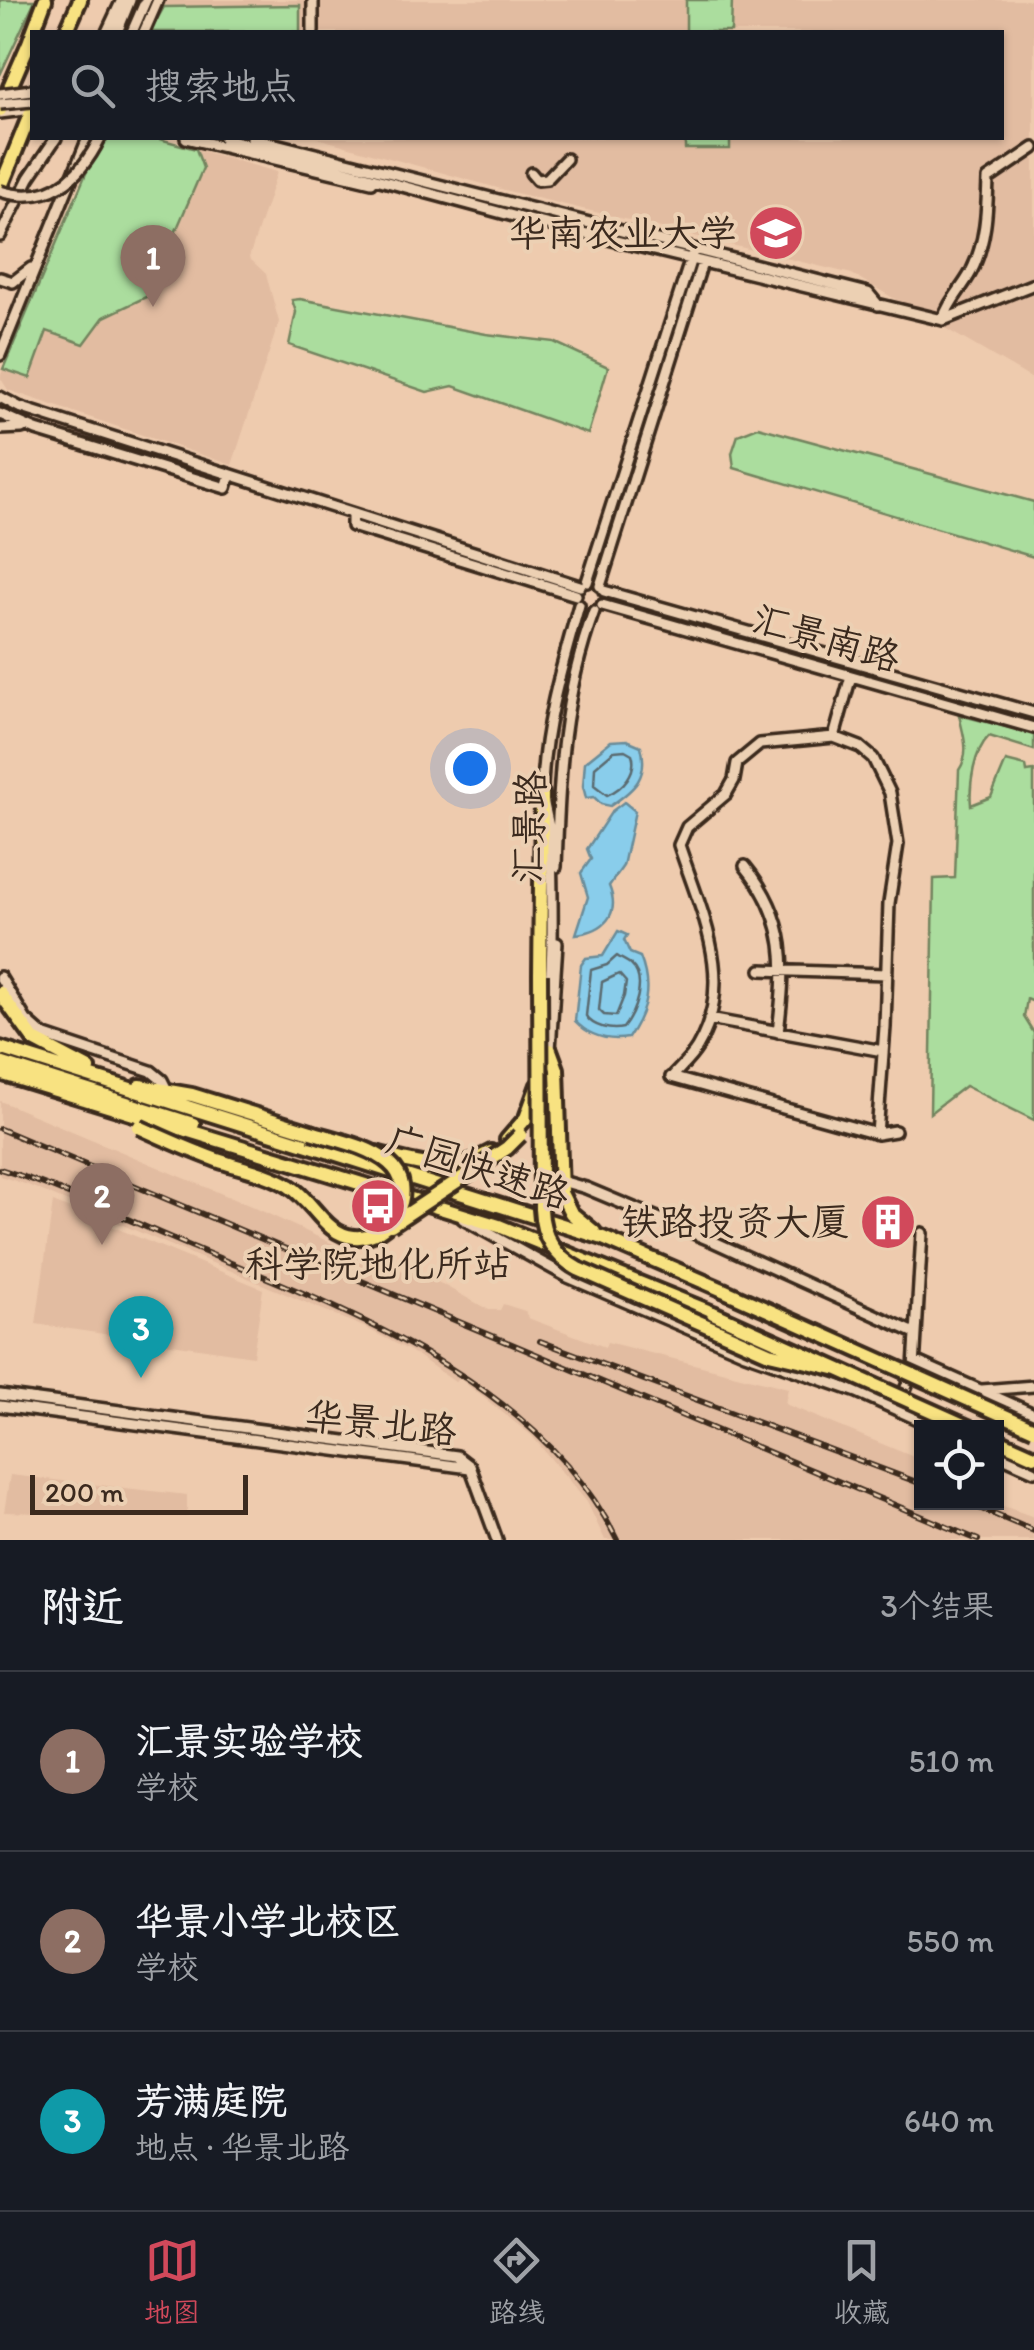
<!DOCTYPE html>
<html lang="zh">
<head>
<meta charset="utf-8">
<style>
  :root { --surface:#171b24; --page:#20242c; --text:#f1f3f6; --muted:#9ea1a6; --line:#363941; --accent:#d1495b }
  body { margin:0; font-family:Itim,"LXGW WenKai TC",sans-serif; background:var(--page); color:var(--text) }
  .controls { position:absolute; right:30px; bottom:30px; display:grid; overflow:hidden; border-radius:0px; box-shadow:0 2px 8px #0004 }
  .controls button { width:90px; height:90px; display:grid; place-items:center; padding:0; border:0; border-bottom:2px solid var(--line); background:var(--surface); color:var(--text); font:50px sans-serif }
  .scale { position:absolute; left:30px; bottom:25px; width:218px; box-sizing:border-box; padding-left:10px; border:5px solid #3b2a1e; border-top:0; font-size:28px; line-height:35px; white-space:nowrap; color:#3b2a1e; -webkit-text-stroke:8px #ecd0b3; paint-order:stroke }
  .you { position:absolute; left:470px; top:768px; width:35px; height:35px; margin:-25px; border:8px solid #fff; border-radius:50%; background:#1a73e8; box-shadow:0 0 0 15px #1a73e833 }
  .badge { display:grid; place-items:center; width:65px; height:65px; border-radius:50%; background:var(--accent); color:#fff; font-size:32px; font-weight:700 }
  .pin { position:absolute; translate:-50% -82px; filter:drop-shadow(0 2px 5px #0008) }
  .pin::after { content:''; position:absolute; top:52px; width:35px; height:30px; background:inherit; clip-path:polygon(0 0,100% 0,50% 100%) }
  .list { margin:0; padding:0; list-style:none }
  h2 { display:flex; justify-content:space-between; align-items:center; height:130px; margin:0; padding:0 40px; font-size:42px }
  h2 small { font-size:32px; font-weight:400; color:var(--muted) }
  .list li { display:grid; grid-template-columns:65px 1fr auto; gap:30px; align-items:center; box-sizing:border-box; height:180px; padding:0 40px; border-top:2px solid var(--line) }
  .list b { display:block; font-size:38px; white-space:nowrap }
  .list p { margin:0; font-size:32px; white-space:nowrap; color:var(--muted) }
  .list em { font-size:32px; font-style:normal; color:var(--muted) }
  .icon { flex:none; width:55px; height:55px; fill:none; stroke:currentColor; stroke-width:2; stroke-linecap:round; stroke-linejoin:round }
  .map { position:relative; flex:none; width:1034px; height:1540px; overflow:hidden }
  .search { position:absolute; background:var(--surface); box-shadow:0 2px 8px #0004; left:30px; right:30px; top:30px; height:110px; display:flex; align-items:center; gap:25px; box-sizing:border-box; padding:0 35px; border-radius:0px; color:var(--muted); font-size:38px }
  .sheet { height:670px; background:var(--surface) }
  nav { display:flex; justify-content:space-around; align-items:center; box-sizing:border-box; height:140px; border-top:2px solid var(--line); background:var(--surface); font-size:28px; color:var(--muted) }
  nav a { display:grid; justify-items:center; gap:5px }
  nav .on { color:var(--accent) }
  .map>svg:first-child { display:block }
</style>
</head>
<body>
<div class="map">
<svg width="1034" height="1540" viewBox="0 0 1034 1540">
  <rect width="100%" height="100%" fill="#eecbae"/>
  <filter id="ink" filterUnits="userSpaceOnUse"><feTurbulence type="fractalNoise" baseFrequency=".01" numOctaves="2"/><feDisplacementMap in="SourceGraphic" scale="20" xChannelSelector="R" yChannelSelector="G"/><feConvolveMatrix kernelMatrix="1 2 1 2 8 2 1 2 1" color-interpolation-filters="sRGB"/></filter>
  <g filter="url(#ink)">
    <path fill="#e2bca1" d="M167,0H1034V380L852,274L512,192L317,138H1002V32H150Z
      M112,138H156L277,172L249,258L266,274L279,322L232,465L8,390L0,377L98,145Z
      M0,1101L251,1206L379,1265L382,1261L403,1271L405,1264L489,1310H500L503,1304L525,1311L528,1318L605,1347L607,1342L788,1388L785,1404L921,1460L922,1502L995,1503L1034,1517V1540H605L587,1502L531,1435L460,1379L455,1382L412,1352L366,1328L28,1185L0,1176Z
      M53,1202L263,1289L253,1356L36,1324Z
      M10,1475L187,1495V1517L4,1512Z"/>
    <path fill="#abdd9e" stroke="#73845e" stroke-width="2.5" d="M0,0H35L0,75Z
      M686,0H732L731,32H686Z
      M300,5V32H150L164,7Z
      M112,138H156L196,149L203,168L148,296L104,317L84,344L47,331L30,378L3,369L98,145Z
      M685,138H730V149H685Z
      M300,299L486,334L554,342L608,367L588,434L453,386L427,392L289,345L296,312L292,300Z
      M758,427L1034,502V557L734,468L732,453L738,435Z
      M959,715L1034,734V750L989,736C974,751 969,785 971,805L991,797L1006,761L1026,766L1027,772L1034,771V1002L1027,999L1024,1017L1034,1033V1120L965,1086L930,1113L934,879L955,878L959,770C971,753 963,734 959,715Z"/>
    <path fill="#89cdeb" stroke="#6a8c99" stroke-width="2.5" d="M627,740L641,746C649,777 635,789 610,806L601,804L594,797L586,798L583,786L585,762L611,741Z
      M624,802L635,811L623,866L609,886C621,915 604,931 576,934L588,897L581,873L591,859L587,849L612,811Z
      M618,931L627,935L624,940L630,953L640,957C652,987 647,1011 628,1038C608,1041 590,1037 575,1021L581,965L586,958L603,956Z"/>
    <g fill="none" stroke-linecap="round" stroke-linejoin="round">
      <path stroke="#5a6b70" stroke-width="2.5" d="M625,750L632,754C638,772 622,789 607,795L594,785L595,767L614,751Z
        M617,956C622,960 627,961 631,965C648,980 634,1014 623,1028C611,1031 593,1027 586,1016L591,970L607,965Z
        M619,974L626,982L624,996L616,1016L604,1015L599,1010L602,982Z"/>
      <g stroke="#3b2a1e" stroke-width="16">
        <path id="minor" d="M313,0V32
          M107,32L122,0
          M117,32L130,0
          M132,32L146,0
          M144,32L158,0
          M0,113L32,109
          M186,138L372,182
          M224,138L517,217L943,320
          M252,138L868,293L878,305
          M531,173L537,180L547,179L566,159
          M0,236L29,178L56,138
          M0,278L13,282L31,268
          M943,320C948,302 962,289 971,272C986,243 987,211 988,179L1034,148
          M943,320L1034,284
          M0,355L88,138
          M0,397L19,407L580,586
          M0,414L36,430L226,488L230,475
          M0,429L22,428
          M352,514V526L576,595
          M587,582L692,255
          M600,586L702,263
          M604,591L1034,713
          M602,605L1034,728
          M834,737L851,676
          M745,866C789,920 786,966 778,1032
          M556,867C559,775 562,699 594,611
          M761,970L887,974
          M0,977L26,1020L43,1035L151,1071L162,1080L166,1088
          M709,1019L883,1051
          M545,1027C555,966 552,902 551,841C550,823 542,805 542,787C544,724 562,666 579,605
          M550,1050L557,943
          M671,1077L877,1134L895,1131
          M672,1077C680,1068 691,1058 697,1048C737,981 701,912 679,845L687,827L726,794L734,780L737,763L760,744L834,737L860,747L873,758L890,793L898,844L889,903L885,1027L877,1134
          M558,1180L586,1188L710,1240L915,1333
          M463,1219L568,1277L745,1353L857,1392L937,1428
          M915,1361L1034,1414
          M982,1390L1034,1386
          M0,1395L457,1456L470,1466L497,1540
          M900,1402L914,1368L922,1233
          M0,1406L470,1468
          M996,1454L1034,1471"/>
      </g>
      <g stroke="#3b2a1e" stroke-width="20">
        <path id="highway" d="M66,32L80,0
          M30,40L45,0
          M0,110L32,36
          M0,189L32,110
          M540,974L542,794
          M0,993L34,1040L89,1069
          M0,1048L603,1238L723,1290
          M550,1050L557,1069L561,1193L571,1213L594,1232
          M0,1063L193,1124
          M0,1073L499,1226L713,1313
          M140,1086L192,1095L311,1132
          M507,1140L526,1118L538,1085
          M376,1153C418,1164 451,1176 491,1152
          M996,1439L1034,1456"/>
      </g>
      <use href="#minor" stroke="#ecd0b3" stroke-width="9"/>
      <use href="#highway" stroke="#f8e281" stroke-width="12"/>
      <g stroke="#3b2a1e" stroke-width="6">
        <path id="rail" d="M0,1129L978,1540
          M0,1169C62,1188 123,1218 183,1243C338,1308 538,1378 617,1540
          M540,1341L922,1484
          M965,1502L1034,1531"/>
      </g>
      <use href="#rail" stroke="#ecd0b3" stroke-width="2.5" stroke-dasharray="8" stroke-linecap="butt"/>
      <g stroke="#3b2a1e" stroke-width="16" stroke-linecap="butt">
        <path id="minor-bridge" d="M0,94L32,90
          M0,104L32,101
          M0,191C48,206 80,179 100,138"/>
      </g>
      <g stroke="#3b2a1e" stroke-width="20" stroke-linecap="butt">
        <path id="highway-bridge" d="M540,974L541,1209C542,1236 554,1256 578,1269L769,1353L838,1369
          M139,1127C165,1139 190,1150 217,1160C240,1168 268,1173 289,1186C313,1200 325,1235 354,1237C391,1240 421,1190 389,1163C369,1146 336,1140 311,1132
          M391,1225L507,1148L520,1135
          M723,1290L1034,1429
          M713,1313L970,1428"/>
      </g>
      <use href="#minor-bridge" stroke="#ecd0b3" stroke-width="9"/>
      <use href="#highway-bridge" stroke="#f8e281" stroke-width="12"/>
    </g>
  </g>
  <defs>
    <g id="university-disc" transform="scale(2.875)"><circle r="9.5" fill="#d1495b" stroke="#ecd0b3"/><path d="M0-5L7-2L0 1L-7-2ZM-4 1L0 2.5L4 1V4Q0 6-4 4Z" fill="#fff"/></g>
    <g id="bus-disc" transform="scale(2.875)"><circle r="9.5" fill="#d1495b" stroke="#ecd0b3"/><path d="M-5-6H5V4H4V6H2V4H-2V6H-4V4H-5ZM-3.5-4V0h7V-4ZM-3.5 1.2v1.5H-2V1.2ZM2 1.2v1.5H3.5V1.2Z" fill="#fff"/></g>
    <g id="building-disc" transform="scale(2.875)"><circle r="9.5" fill="#d1495b" stroke="#ecd0b3"/><path d="M-4-6H4V6H1V3H-1V6H-4ZM-2.5-4.3h1.7v1.8h-1.7ZM.8-4.3h1.7v1.8H.8ZM-2.5-1h1.7V.8h-1.7ZM.8-1h1.7V.8H.8Z" fill="#fff"/></g>
  </defs>
  <g fill-rule="evenodd">
    <use href="#university-disc" x="776" y="233"/>
    <use href="#bus-disc" x="378" y="1206"/>
    <use href="#building-disc" x="888" y="1222"/>
  </g>
  <g text-anchor="middle" stroke-width="8" stroke-linejoin="round" paint-order="stroke">
    <g font-size="38" fill="#3b2a1e" stroke="#ecd0b3" text-anchor="end">
      <text x="737" y="246">华南农业大学</text>
      <text x="849" y="1235">铁路投资大厦</text>
      <text x="378" y="1277" text-anchor="middle">科学院地化所站</text>
    </g>
    <g font-size="38" fill="#3b2a1e" stroke="#ecd0b3">
      <text transform="translate(826 638) rotate(16)" y="13">汇景南路</text>
      <text transform="translate(529 827) rotate(-88)" y="13">汇景路</text>
      <text transform="translate(478 1167) rotate(18)" y="13">广园快速路</text>
      <text transform="translate(381 1423) rotate(6)" y="13">华景北路</text>
    </g>
  </g>
</svg>
<div class="controls">
<button><svg class="icon" aria-label="locate" viewBox="0 0 24 24"><circle cx="12" cy="12" r="6"/><path d="M12 2v4M12 18v4M2 12h4M18 12h4"/></svg></button>
</div>
<div class="scale">200 m</div>
<div class="you"></div>
<div class="pin badge" style="left:153px;top:307px;background:#8d6e63">1</div>
<div class="pin badge" style="left:102px;top:1245px;background:#8d6e63">2</div>
<div class="pin badge" style="left:141px;top:1378px;background:#0f9aa8">3</div>
<div class="search"><svg class="icon" aria-label="search" viewBox="0 0 24 24"><circle cx="10" cy="10" r="6"/><path d="M15 15l6 6"/></svg>搜索地点</div>
</div>
<section class="sheet">
<h2>附近<small>3个结果</small></h2>
<ul class="list">
<li><span class="badge" style="background:#8d6e63">1</span><div><b>汇景实验学校</b><p>学校</p></div><em>510 m</em></li>
<li><span class="badge" style="background:#8d6e63">2</span><div><b>华景小学北校区</b><p>学校</p></div><em>550 m</em></li>
<li><span class="badge" style="background:#0f9aa8">3</span><div><b>芳满庭院</b><p>地点 · 华景北路</p></div><em>640 m</em></li>
</ul>
</section>
<nav>
<a class="on"><svg class="icon" aria-label="map" viewBox="0 0 24 24"><path d="M3 6l6-2 6 2 6-2v14l-6 2-6-2-6 2zM9 4v14M15 6v14"/></svg>地图</a>
<a><svg class="icon" aria-label="directions" viewBox="0 0 24 24"><path d="M12 3l9 9-9 9-9-9zM9 14v-3h6M13 9l2 2-2 2"/></svg>路线</a>
<a><svg class="icon" aria-label="saved" viewBox="0 0 24 24"><path d="M7 4h10v16l-5-4-5 4z"/></svg>收藏</a>
</nav>
</body>
</html>
